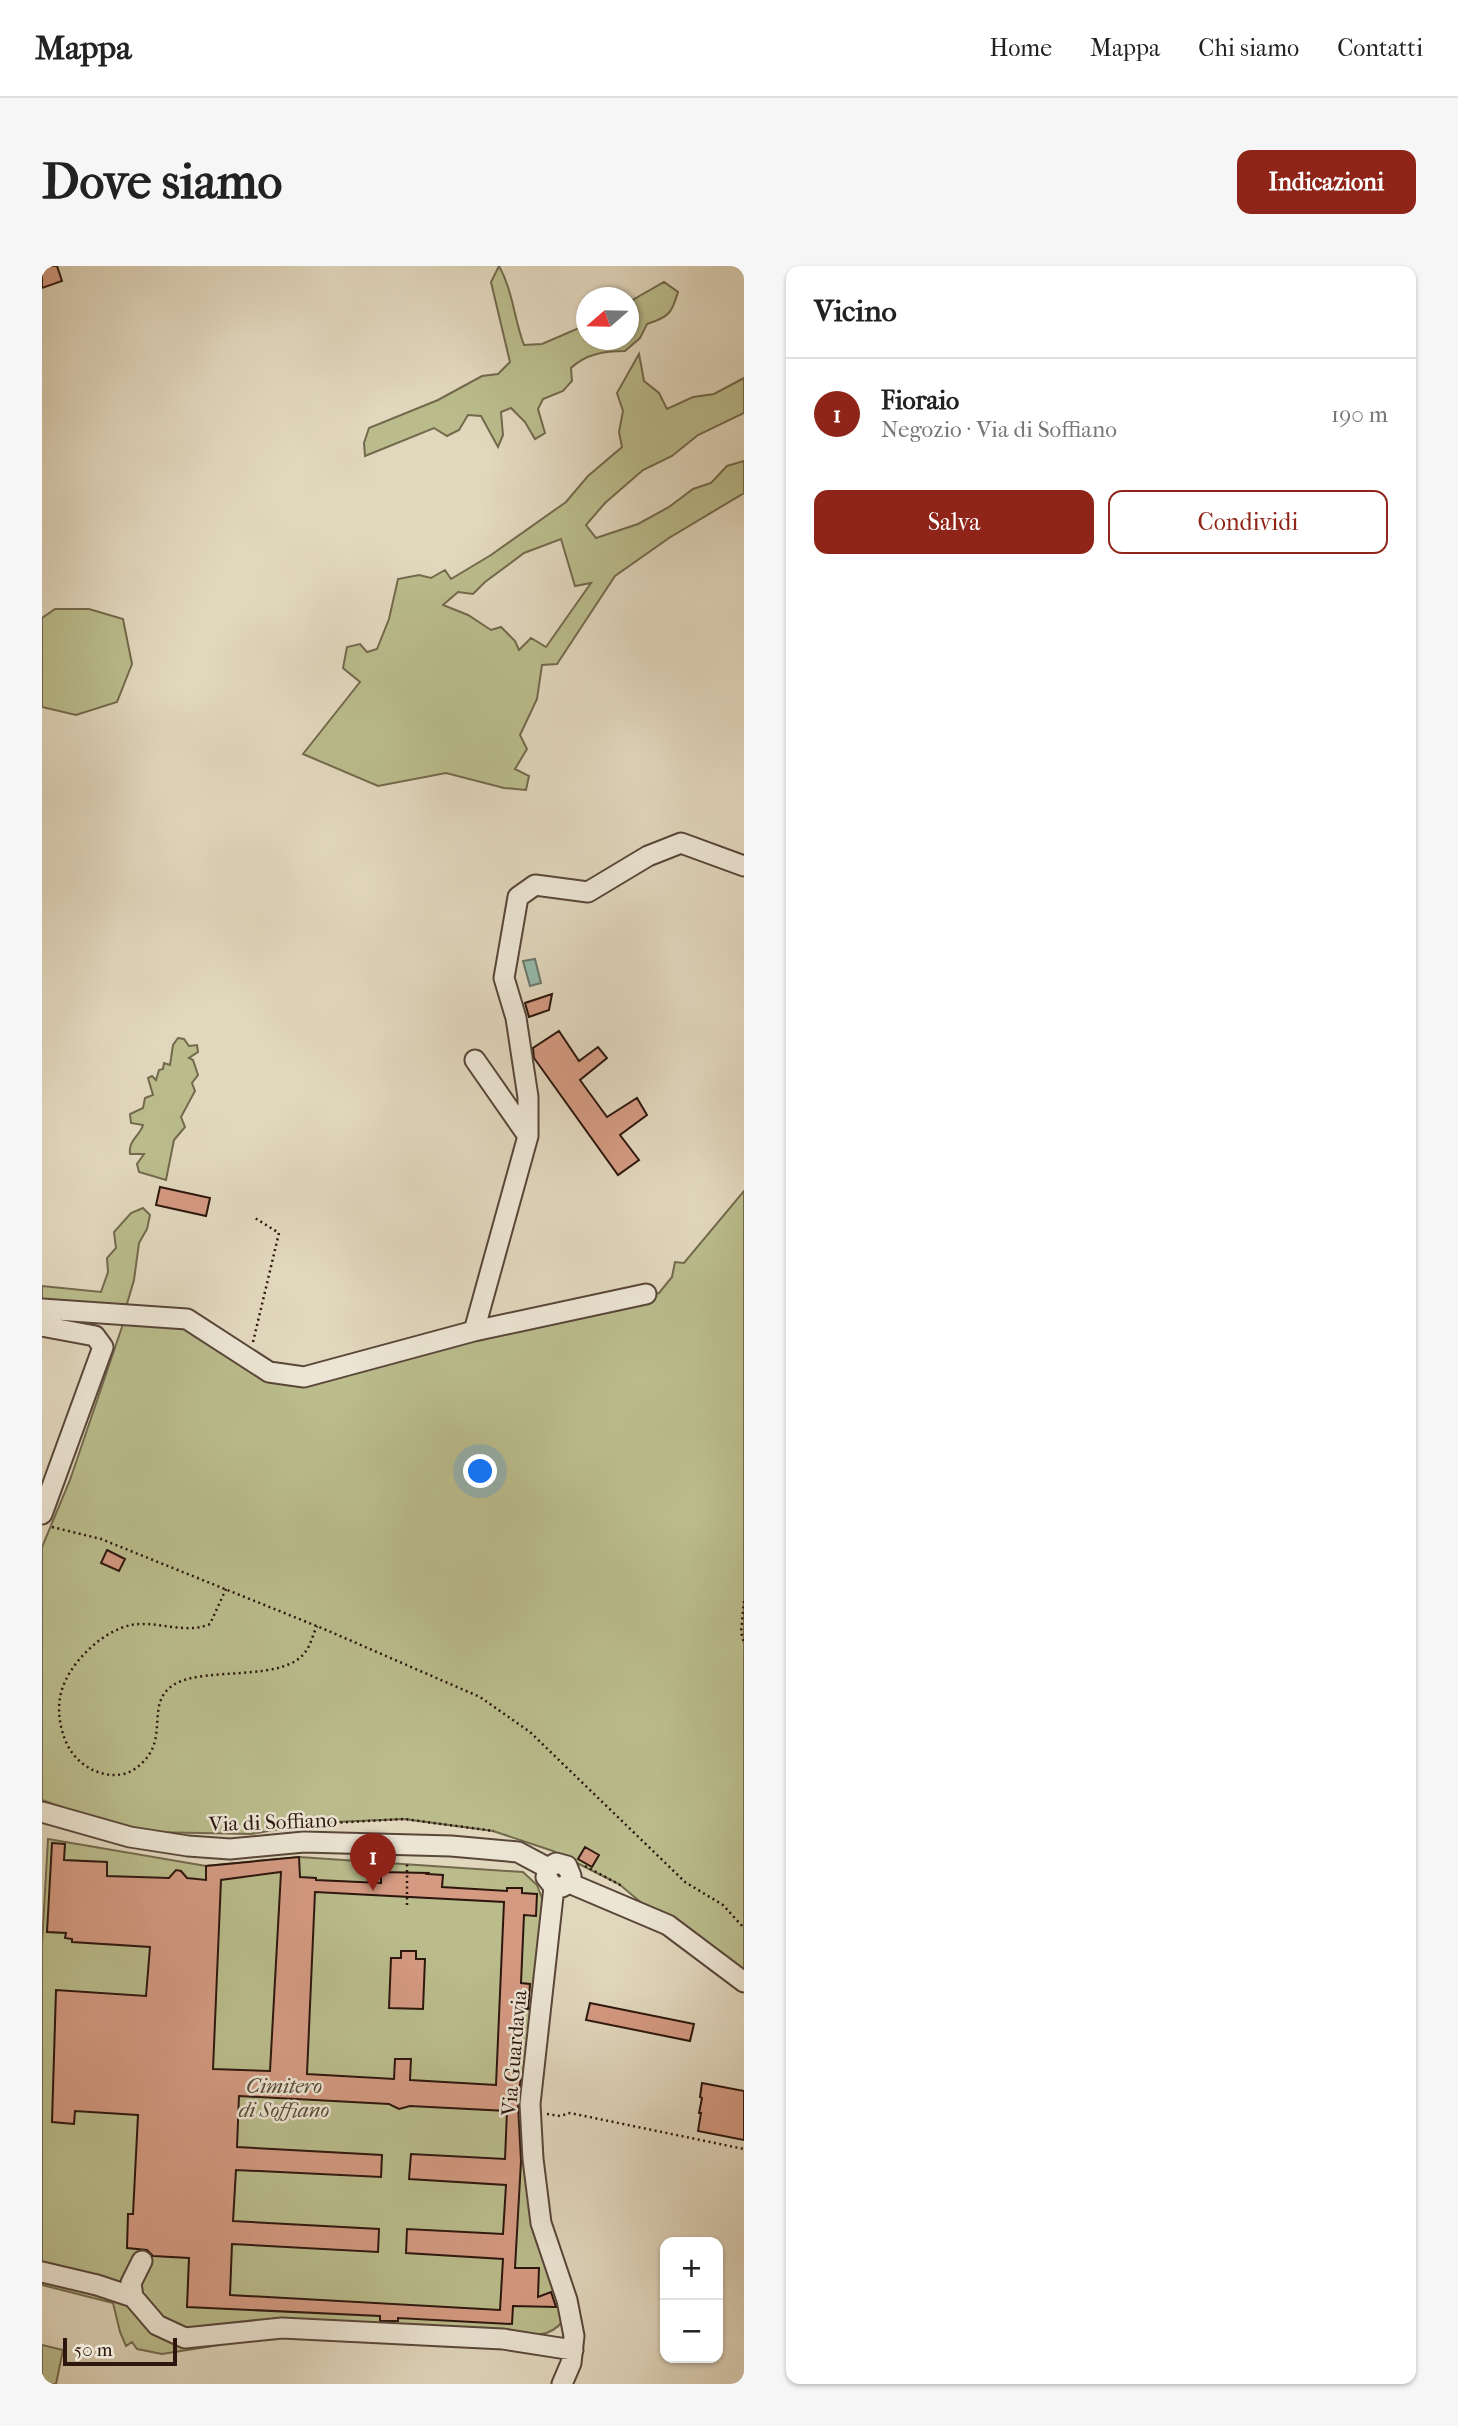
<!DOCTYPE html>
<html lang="it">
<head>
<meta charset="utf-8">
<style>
  :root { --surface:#fff; --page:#f6f6f6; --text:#222; --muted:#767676; --line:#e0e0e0; --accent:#8f2418 }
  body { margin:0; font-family:"IM FELL French Canon",serif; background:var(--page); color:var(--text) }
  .controls { position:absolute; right:21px; bottom:21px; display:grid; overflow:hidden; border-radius:14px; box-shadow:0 2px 5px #0004 }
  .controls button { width:63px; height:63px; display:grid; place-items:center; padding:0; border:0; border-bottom:2px solid var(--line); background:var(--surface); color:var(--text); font:35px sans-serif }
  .compass { position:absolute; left:534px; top:21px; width:63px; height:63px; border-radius:50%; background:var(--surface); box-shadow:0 2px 5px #0004; rotate:250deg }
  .scale { position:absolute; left:21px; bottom:18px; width:114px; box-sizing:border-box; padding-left:7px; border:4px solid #2c160d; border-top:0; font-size:19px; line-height:24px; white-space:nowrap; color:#2c160d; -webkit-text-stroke:5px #ece5d4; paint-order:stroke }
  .you { position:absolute; left:439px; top:1206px; width:24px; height:24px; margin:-18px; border:5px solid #fff; border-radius:50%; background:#1a73e8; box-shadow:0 0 0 10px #1a73e833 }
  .badge { display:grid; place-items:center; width:46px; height:46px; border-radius:50%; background:var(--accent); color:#fff; font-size:23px; font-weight:700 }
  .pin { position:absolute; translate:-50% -58px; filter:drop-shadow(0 2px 4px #0008) }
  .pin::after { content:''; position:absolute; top:37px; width:24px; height:21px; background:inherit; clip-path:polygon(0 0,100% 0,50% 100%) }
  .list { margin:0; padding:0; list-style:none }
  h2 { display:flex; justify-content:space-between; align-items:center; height:91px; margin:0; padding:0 28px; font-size:30px }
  h2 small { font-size:23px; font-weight:400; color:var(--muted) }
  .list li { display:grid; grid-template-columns:46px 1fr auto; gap:21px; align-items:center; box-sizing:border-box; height:112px; padding:0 28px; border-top:2px solid var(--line) }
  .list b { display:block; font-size:26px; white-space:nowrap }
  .list p { margin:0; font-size:23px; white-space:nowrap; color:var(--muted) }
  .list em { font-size:23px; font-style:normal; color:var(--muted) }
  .actions { display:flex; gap:14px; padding:21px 28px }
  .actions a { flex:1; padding:16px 0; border:2px solid var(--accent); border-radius:14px; text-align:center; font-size:24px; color:var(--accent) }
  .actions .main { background:var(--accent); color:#fff }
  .map { position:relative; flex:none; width:702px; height:2118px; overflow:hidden; border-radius:14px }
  header { display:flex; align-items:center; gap:42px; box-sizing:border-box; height:98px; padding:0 35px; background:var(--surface); border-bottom:2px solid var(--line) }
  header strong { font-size:33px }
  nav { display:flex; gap:38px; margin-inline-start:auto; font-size:24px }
  .intro { display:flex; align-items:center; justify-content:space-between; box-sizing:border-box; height:168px; padding:0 42px }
  h1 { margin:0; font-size:49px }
  .button { padding:18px 32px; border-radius:14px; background:var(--accent); color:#fff; font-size:24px; font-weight:700 }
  main { display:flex; gap:42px; padding:0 42px }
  aside { flex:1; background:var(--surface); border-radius:14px; box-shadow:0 2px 5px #0004 }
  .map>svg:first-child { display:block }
</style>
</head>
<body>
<header>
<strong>Mappa</strong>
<nav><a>Home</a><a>Mappa</a><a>Chi siamo</a><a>Contatti</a></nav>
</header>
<div class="intro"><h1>Dove siamo</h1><a class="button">Indicazioni</a></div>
<main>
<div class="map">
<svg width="702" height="2118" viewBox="0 0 702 2118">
  <rect width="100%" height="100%" fill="#e1d7bd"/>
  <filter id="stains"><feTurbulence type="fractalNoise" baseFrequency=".00286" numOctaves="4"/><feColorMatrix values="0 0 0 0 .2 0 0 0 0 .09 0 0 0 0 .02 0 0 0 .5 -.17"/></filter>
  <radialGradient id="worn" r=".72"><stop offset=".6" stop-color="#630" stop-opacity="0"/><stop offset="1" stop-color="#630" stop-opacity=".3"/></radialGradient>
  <path fill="#babc8c" stroke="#73694c" stroke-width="2" fill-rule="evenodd" d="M457,0C471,25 472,53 482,79L500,78L544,59V74H586L587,36L622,16L636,26C630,47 627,51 605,58L598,72L583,85C562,85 544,88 529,102L530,115L521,125L501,133L496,143L503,167L493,173L483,156L469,142L459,146L461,169L456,181L439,150L426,149L417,164L405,170L392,162L323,190L322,177L327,162L396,134L440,110L456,108L468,96L449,16Z
    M597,88L602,115L617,127L625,143L651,131L672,128L702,112V147L656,169L630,190L601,204L563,237L544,259L554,272L596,258L627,241L651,223L669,217L685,200L702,195V227L627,272L573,310L515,398L500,399L495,433L478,469L485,483L473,503L487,510L484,524L462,522L404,507L336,520L261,488L318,416L301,402L305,381L318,378L325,386L335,383L347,353L356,313L377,309L389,312L403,304L409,313L449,289L524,236L546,210L580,181L577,166L581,145L575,127ZM519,273L533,320L549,317L504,381L489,372L477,384L473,375L459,361L449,364L426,349L401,339L416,326L431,328L443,316L482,287Z
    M13,343H47L81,353L90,398L75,436L34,449L0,441V352Z
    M136,772L142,773L147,780L155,779L156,786L147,792L151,794L156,809L150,817L153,825L139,851L143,861L132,874L124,914L97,906L95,898L102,888H88C86,874 98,870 101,859L89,857L88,848L101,842L103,832L111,829L106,812L110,810L114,814L117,804L121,803L122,797L128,799L131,779Z
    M702,925V1716L626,1659L577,1618L511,1585L451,1565L362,1553L272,1557L209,1568L106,1566L57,1555L0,1534V1281L28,1214L82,1055L147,1062L232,1117L495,1059L617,1027L630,1011L633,996L642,997Z
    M101,942L108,949L105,963L97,977L92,1014L84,1041L0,1047V1020L59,1026L66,1006L65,992L74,982L72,966L89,947Z
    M6,1573L164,1600L257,1591L481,1606L495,1619L503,1640L486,1809L522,2054C505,2075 488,2069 464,2063L228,2071L120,2088L95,2083L90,2076L84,2080L78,2066L71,2037L0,2019V1678Z
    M0,2079L21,2084L14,2118H0Z"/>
  <path fill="#95baab" stroke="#6b786c" stroke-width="2" d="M493,693L499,717L488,720L481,695Z"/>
  <path fill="#d49a82" stroke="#2c160d" stroke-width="2" fill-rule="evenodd" d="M0,0H15L20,15L0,22Z
    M510,728L507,744L487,751L483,737Z
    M517,765L537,795L556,781L565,792L538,814L565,851L595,832L605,849L578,869L597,894L576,909L492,792L491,782Z
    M118,921L168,932L164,950L114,939Z
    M65,1284L83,1293L77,1305L59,1297Z
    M10,1577L23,1578L22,1594L65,1596V1610L127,1612L134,1604L139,1605L145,1612L164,1614V1600L257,1591L258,1611L274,1612V1614L339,1617V1606L386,1607L385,1608L401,1609L400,1621L465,1625V1622H480V1627L495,1628L494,1650L482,1649L479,1717L488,1718L486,1743L479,1742L476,1810H479L476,1838L479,1895L473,2002H497L496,2031L509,2026L514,2041L471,2040L470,2058L356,2052V2055H338V2050L145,2041L147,1992L111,1990L105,1984L85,1982L86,1948H91L96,1849L33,1845L32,1858L10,1856L14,1724L104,1730L108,1681L30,1676V1673L23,1672L24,1667L5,1666ZM239,1606L228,1805L171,1803L179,1614ZM273,1626L462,1636L454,1819L368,1814L369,1793H353L352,1813L265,1808ZM197,1830L347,1838L357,1843L368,1840L465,1845L463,1893L369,1888L367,1913L464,1919L461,1968L365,1963L364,1987L461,1993L458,2044L188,2029L190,1978L336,1986L337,1963L191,1955L194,1904L339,1911L340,1889L195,1881Z
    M543,1581L557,1589L550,1601L536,1593Z
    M359,1685H374V1693H383L381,1743L347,1742L349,1692H359Z
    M548,1737L652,1758L648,1775L544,1754Z
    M660,1817L702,1825V1874L656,1865L659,1847H657L660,1832L658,1831Z"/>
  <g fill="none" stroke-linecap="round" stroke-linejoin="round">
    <g stroke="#594639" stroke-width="23">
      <path id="minor" d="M433,794L486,870
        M0,1043L145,1053L227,1106L262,1111L432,1065L604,1028
        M0,1060L53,1070L61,1081L0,1248
        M432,1065L486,870V831L474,752L462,712L476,631L493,619L546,626L606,590L639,577L702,600
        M0,1546L88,1571L146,1580L188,1583L262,1576L409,1580L476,1586L506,1602
        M527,1617L529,1610L525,1600L514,1597L507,1601L504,1611L512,1621H520L527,1617L626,1659L702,1716
        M512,1621L488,1838L491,1893L499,1957L525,2034L532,2070L529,2097L520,2118
        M100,1995L89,2017L91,2031L115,2059L143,2072L240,2062L461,2073L531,2084
        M0,2006L55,2019L91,2031"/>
    </g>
    <path stroke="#2c160d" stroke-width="2.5" stroke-dasharray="2 3.5" stroke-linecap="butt" d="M211,1076L237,967L213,952
      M10,1261L59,1273L282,1363L438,1431L488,1466L643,1616L681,1639L702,1662
      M184,1323L168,1358C142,1369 116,1354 89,1359C60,1365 26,1398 19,1427C14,1446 19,1472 31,1488C43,1503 62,1512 82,1508C89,1506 95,1502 100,1497C128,1471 102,1436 133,1418C164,1400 243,1417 264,1385C269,1378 271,1368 275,1360
      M702,1335L699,1366L702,1377
      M271,1558L362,1553L452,1565
      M543,1600L580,1620
      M365,1639V1596
      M505,1848L518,1850L528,1847L702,1883"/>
    <use href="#minor" stroke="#ece5d4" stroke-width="19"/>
  </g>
  <g text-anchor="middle" stroke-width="5" stroke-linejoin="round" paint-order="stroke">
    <g font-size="21" fill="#2c160d" stroke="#ece5d4">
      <text transform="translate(231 1556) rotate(-2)" y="7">Via di Soffiano</text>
      <text transform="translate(472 1787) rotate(-85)" y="7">Via Guardavia</text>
    </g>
    <g font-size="21" font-style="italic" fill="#574833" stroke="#ece5d4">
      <text x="242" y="1827">Cimitero<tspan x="242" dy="24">di Soffiano</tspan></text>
    </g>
  </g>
  <rect width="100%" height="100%" filter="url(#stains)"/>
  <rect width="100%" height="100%" fill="url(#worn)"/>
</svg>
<div class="controls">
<button>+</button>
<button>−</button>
</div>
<svg class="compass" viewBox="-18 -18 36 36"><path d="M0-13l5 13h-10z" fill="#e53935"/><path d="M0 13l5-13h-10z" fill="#767676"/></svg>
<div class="scale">50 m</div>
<div class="you"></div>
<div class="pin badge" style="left:331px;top:1625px">1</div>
</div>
<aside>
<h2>Vicino<small></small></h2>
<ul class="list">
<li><span class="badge">1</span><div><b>Fioraio</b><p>Negozio · Via di Soffiano</p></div><em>190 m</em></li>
</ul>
<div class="actions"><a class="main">Salva</a><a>Condividi</a></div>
</aside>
</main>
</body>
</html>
